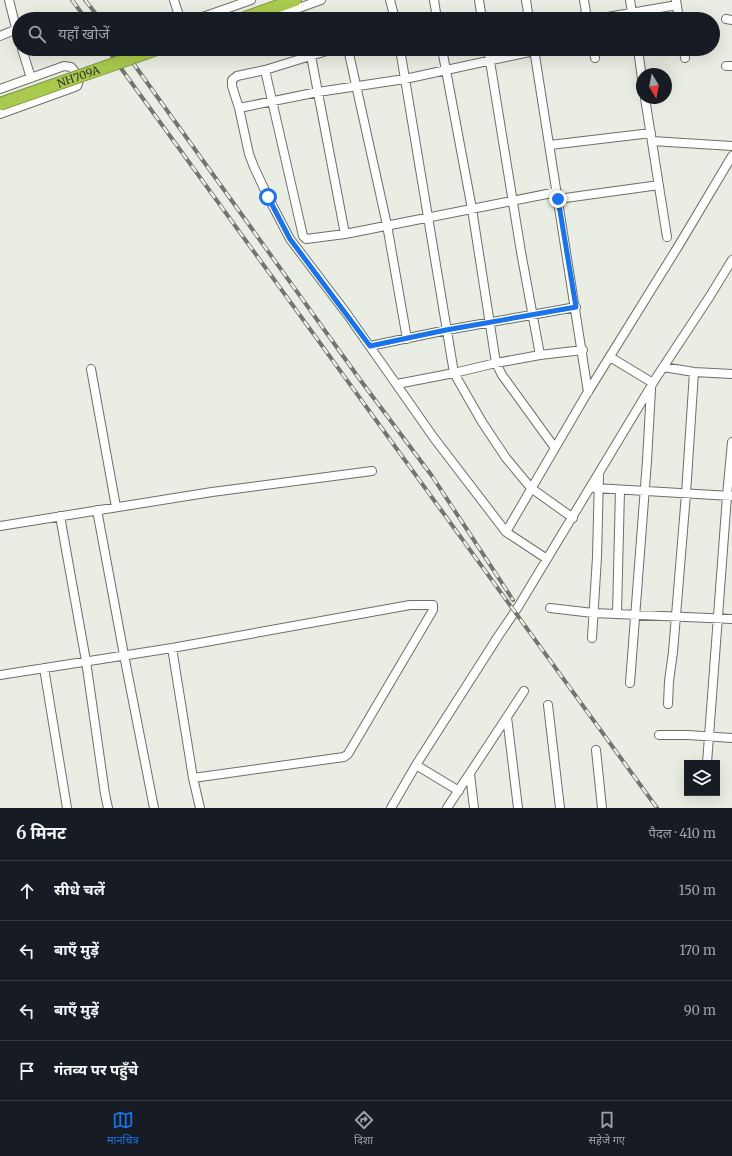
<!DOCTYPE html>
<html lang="hi">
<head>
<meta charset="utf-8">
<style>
  :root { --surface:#171b24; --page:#20242c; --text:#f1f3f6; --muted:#9ea1a6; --line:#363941; --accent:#1a73e8 }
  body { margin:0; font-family:Merriweather,"Noto Sans Devanagari",serif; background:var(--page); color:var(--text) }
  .controls { position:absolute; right:12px; bottom:12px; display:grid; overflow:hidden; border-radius:0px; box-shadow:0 4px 16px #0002 }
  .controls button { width:36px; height:36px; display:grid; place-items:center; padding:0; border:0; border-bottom:1px solid var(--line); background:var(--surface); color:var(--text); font:20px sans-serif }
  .compass { position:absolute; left:636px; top:68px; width:36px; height:36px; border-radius:50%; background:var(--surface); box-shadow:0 4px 16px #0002; rotate:170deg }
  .stop { position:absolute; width:12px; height:12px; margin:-9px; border:3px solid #1a73e8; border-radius:50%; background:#fff }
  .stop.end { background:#1a73e8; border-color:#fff; box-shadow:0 1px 4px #0008 }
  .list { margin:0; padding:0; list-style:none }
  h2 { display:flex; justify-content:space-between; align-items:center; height:52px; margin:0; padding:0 16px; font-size:17px }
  h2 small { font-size:13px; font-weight:400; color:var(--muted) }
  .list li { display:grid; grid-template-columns:26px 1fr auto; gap:12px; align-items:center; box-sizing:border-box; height:60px; padding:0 16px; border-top:1px solid var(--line) }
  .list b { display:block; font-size:15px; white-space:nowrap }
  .list em { font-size:13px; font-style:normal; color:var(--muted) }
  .icon { flex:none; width:22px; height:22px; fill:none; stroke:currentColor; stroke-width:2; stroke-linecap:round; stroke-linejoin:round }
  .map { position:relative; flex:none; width:732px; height:808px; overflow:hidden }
  .search { position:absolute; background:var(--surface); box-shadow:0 4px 16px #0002; left:12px; right:12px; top:12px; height:44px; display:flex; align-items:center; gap:10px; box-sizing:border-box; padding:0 14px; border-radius:22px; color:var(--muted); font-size:15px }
  .sheet { height:292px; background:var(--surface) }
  nav { display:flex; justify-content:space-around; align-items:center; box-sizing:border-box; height:56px; border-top:1px solid var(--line); background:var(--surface); font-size:11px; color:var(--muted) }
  nav a { display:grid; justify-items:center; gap:2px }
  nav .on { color:var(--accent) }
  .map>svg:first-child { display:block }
</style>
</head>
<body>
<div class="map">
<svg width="732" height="808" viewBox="0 0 732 808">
  <rect width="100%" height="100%" fill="#eaede3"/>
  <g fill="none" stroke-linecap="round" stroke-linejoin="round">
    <g stroke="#6d7067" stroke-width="10">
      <path id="minor" d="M9,0L19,40
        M174,0L180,19
        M390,0L395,19
        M434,0L437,19
        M479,0L482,19
        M526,0L529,19
        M584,0L587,19
        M630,0L633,19
        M676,0L679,19
        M41,19L46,17
        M197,19L251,0
        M268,19L321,0
        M596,19L677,5
        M726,19L732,20
        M0,36L19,28
        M22,49L31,78
        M333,49L265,70L237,76L232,80V86L239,108L249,154L254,167L268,197L290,239L347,314L434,438L506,532L547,559
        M348,49L387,225L407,339
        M400,49L454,373L482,422L506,458L531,488L573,518
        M442,49L472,209L496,363L502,375L555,448
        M488,49L521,252L540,355
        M534,49L588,392
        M593,49L595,58
        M638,49L642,79
        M684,49L685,58
        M311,56L345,234
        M726,66H732
        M265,70L303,236L306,239L345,234L557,192
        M0,89L64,66L71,67C76,72 81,79 77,86L72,88L0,114
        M645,98L667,237
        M239,108L318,92L405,79L534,51
        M652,141L732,146
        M550,145L651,133
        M558,199L659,185
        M370,346L447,330L576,307
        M610,357L653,383
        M663,367L694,372L732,374
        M91,369L116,507
        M397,384L454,373L496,363L540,355L583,350
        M595,488L731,496
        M97,510L124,655L154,808
        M60,516L86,661L105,794L108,808
        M0,526L212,492L372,471
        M506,532L586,395L679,245L732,156
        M550,608L593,613L732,619
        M617,614L620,490
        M592,638L597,557L599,475
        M172,648L193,778L200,808
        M44,668L67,808
        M0,675L172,648L410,605H433V610L348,754L344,757L193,778
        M630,683L647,461L651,389
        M668,704L669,681L673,652L686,494L694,372
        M548,705L560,808
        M507,717L518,808
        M659,735H688L732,738
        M596,750L602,808
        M707,763L727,496L732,442
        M416,765L459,791
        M470,774L474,808
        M391,808L416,765L499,635L518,607L656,378L710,296L732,260
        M447,808L524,691"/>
    </g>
    <g stroke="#809644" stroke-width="14">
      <path id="highway" d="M242,19L295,0"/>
    </g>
    <use href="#minor" stroke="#fff" stroke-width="8"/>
    <use href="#highway" stroke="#a9ca4e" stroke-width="12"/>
    <g stroke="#72746e" stroke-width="4">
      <path id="rail" d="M72,0L86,19
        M85,0L100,19
        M107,49L657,808
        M123,49L361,381L432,476L513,600"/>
    </g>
    <use href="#rail" stroke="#eaede3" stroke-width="2.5" stroke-dasharray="8" stroke-linecap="butt"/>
    <g stroke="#809644" stroke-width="14" stroke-linecap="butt">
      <g id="highway-bridge">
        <path id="s1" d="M0,104L157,49"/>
      </g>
    </g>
    <use href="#highway-bridge" stroke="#a9ca4e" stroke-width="12"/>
  </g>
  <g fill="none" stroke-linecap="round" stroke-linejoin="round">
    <path stroke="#1a73e8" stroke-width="5" d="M268,197L290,239L370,346L446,330L576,307L558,199"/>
  </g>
  <g text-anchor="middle" stroke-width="4" stroke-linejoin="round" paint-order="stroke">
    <g font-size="11" fill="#343531" stroke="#eaede3">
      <text dy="4" stroke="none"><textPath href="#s1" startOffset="83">NH709A</textPath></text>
    </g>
  </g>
</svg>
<div class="controls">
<button><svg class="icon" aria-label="layers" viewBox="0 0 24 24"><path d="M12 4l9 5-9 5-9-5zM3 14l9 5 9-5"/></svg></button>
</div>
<svg class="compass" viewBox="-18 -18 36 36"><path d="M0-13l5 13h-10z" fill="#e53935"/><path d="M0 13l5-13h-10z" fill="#9ea1a6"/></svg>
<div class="stop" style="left:268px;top:197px"></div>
<div class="stop end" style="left:558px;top:199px"></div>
<div class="search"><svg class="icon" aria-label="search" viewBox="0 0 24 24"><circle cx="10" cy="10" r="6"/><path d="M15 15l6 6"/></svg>यहाँ खोजें</div>
</div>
<section class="sheet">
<h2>6 मिनट<small>पैदल · 410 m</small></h2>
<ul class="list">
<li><svg class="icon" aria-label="ahead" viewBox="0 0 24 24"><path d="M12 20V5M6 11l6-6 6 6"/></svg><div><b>सीधे चलें</b></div><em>150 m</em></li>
<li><svg class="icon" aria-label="left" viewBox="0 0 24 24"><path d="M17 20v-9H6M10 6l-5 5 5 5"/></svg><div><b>बाएँ मुड़ें</b></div><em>170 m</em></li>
<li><svg class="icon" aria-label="left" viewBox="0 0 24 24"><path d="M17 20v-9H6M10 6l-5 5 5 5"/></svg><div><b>बाएँ मुड़ें</b></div><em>90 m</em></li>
<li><svg class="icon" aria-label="arrive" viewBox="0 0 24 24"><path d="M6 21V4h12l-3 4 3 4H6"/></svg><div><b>गंतव्य पर पहुँचे</b></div></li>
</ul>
</section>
<nav>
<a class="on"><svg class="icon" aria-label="map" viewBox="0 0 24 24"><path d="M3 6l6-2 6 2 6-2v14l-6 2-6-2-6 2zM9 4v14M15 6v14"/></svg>मानचित्र</a>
<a><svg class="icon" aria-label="directions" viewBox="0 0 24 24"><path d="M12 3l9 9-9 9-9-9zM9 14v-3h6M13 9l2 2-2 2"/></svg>दिशा</a>
<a><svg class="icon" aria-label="saved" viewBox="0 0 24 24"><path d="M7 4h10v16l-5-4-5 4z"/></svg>सहेजे गए</a>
</nav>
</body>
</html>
